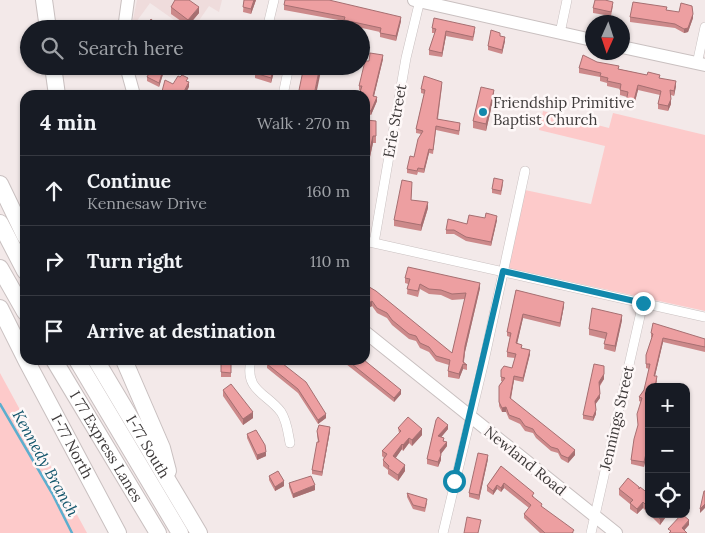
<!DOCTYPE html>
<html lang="en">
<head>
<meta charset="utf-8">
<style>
  :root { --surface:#171b24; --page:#242831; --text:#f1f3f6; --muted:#9ea1a6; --line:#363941 }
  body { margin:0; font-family:Lora,serif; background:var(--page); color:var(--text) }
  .controls { position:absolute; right:15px; bottom:15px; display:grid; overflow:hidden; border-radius:10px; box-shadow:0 1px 4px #0004 }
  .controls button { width:45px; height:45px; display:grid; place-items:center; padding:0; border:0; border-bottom:1px solid var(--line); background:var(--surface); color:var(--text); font:25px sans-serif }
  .compass { position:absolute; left:585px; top:15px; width:45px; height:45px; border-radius:50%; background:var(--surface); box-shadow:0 1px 4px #0004; rotate:183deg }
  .stop { position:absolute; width:15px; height:15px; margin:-11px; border:4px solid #1288ac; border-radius:50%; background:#fff }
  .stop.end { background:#1288ac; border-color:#fff; box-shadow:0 1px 5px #0008 }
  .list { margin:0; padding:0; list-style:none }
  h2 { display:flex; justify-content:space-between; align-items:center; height:65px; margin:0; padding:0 20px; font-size:21px }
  h2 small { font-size:16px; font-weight:400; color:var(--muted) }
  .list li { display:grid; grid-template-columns:32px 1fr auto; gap:15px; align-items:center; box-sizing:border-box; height:70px; padding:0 20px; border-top:1px solid var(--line) }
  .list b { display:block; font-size:19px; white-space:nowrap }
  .list p { margin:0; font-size:16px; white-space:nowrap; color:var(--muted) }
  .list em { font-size:16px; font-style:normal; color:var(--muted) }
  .icon { flex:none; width:28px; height:28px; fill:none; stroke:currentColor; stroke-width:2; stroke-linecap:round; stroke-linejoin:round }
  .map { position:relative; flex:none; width:705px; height:533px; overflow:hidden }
  .search { position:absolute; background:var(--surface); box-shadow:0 1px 4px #0004; left:20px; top:20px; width:350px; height:55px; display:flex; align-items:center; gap:12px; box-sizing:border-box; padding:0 18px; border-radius:28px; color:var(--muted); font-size:19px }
  .panel { position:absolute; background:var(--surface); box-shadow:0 1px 4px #0004; left:20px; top:90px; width:350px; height:275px; border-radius:15px }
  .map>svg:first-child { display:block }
</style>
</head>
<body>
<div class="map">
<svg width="705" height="533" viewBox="0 0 705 533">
  <rect width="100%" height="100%" fill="#f3e9e9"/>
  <path fill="#efdcdc" d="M137,0H222L219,12L209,6L193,29H187L150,3L131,29Z"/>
  <path fill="#fdcaca" d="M543,111L609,128L613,113L705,135V311L508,268L525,190L591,204L605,146L539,130Z
    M0,373L87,533H0Z"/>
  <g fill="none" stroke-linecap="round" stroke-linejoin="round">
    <path stroke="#5daece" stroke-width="2.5" d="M0,404L52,493L72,533"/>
    <g stroke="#c9c0c0" stroke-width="10">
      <path id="street" d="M267,29L274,0
        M560,33L567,0
        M697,64L705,27
        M283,95L289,66
        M365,241L705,317
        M374,243L406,58L420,0
        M251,360C244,391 267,393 281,412C287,421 288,433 290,443
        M443,533L484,361L525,171
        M591,533L643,303"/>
    </g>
    <g stroke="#c9c0c0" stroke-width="14">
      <path id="secondary" d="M414,0L592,40
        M124,29L128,0
        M622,47L705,65
        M126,66L134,95
        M365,332L616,533"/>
    </g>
    <g stroke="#c9c0c0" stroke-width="18">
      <g id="highway">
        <path d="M44,0L48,29"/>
        <path d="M53,66L57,95"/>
        <path d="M0,184L25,236"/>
        <path d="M0,223L25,271"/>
        <path d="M0,268L25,312"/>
        <path d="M0,308L25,358"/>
        <path id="s1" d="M26,360L118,533"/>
        <path id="s2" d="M54,360L158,533"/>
        <path d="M77,360L180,533"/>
        <path id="s3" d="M96,360L199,533"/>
        <path d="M124,360L162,448L168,471"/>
      </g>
    </g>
    <use href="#street" stroke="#fff" stroke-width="9"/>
    <use href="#secondary" stroke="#fff" stroke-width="12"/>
    <use href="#highway" stroke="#fff" stroke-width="16"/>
  </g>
  <path fill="#cc898a" d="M244,0H256L251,14L243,12Z
    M284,5L401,21L396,41L380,37V32L344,24V21L284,10Z
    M613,6L611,16L593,13V8Z
    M171,7L199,13L188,26L171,14Z
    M667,10L693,18L688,32L684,33L675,28L630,22V17Z
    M432,28L475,31L473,41L446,36L442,57L429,55V50L435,33H432Z
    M500,36L505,41L502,54L488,50V46Z
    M383,59L374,96L377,101L371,115L365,113V95L361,90H359V86L369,61Z
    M597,62L619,69L660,78L676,86L674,96L671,95V104L668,111L658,109V104L660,95L638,90L633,109L626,107L627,97L620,95V89L607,86V83L600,81V77L579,73V68Z
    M164,71L159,87L147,81V77Z
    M274,72L271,83L255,78V73Z
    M442,86L438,119L460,127L459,135L436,130L433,154L429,153L424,173L418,172L417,175L407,173V169L414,157L421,134L416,133V129L424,94L421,93V89Z
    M494,96L486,131L473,128V121Z
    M376,121V143H373L366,176V183L365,191V125Z
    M503,184L501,195L492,193V189Z
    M412,187L411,200L428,208L421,231L394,226V220Z
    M485,218L497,220L491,246L466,241L454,234H446V230Z
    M405,278L480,288L465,352L464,362L467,365V370L463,369L459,379L448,377V371L449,365L436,361L429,352L420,348L416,341L409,339L392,325L387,318L377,313L372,306L367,309L365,308V288L452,353L465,299L452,300L441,295L429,294L420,289L418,297L407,294L408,284L405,283Z
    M516,290L564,306L560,327L523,318L517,344L530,354L523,382L514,380L511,399L575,455L568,463L561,459L558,453L551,451L536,438L533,433L525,431L520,424L509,419L506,412H502L499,406V386L502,381H501V370L512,368L515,358L507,357V352L510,337L507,336V332Z
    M622,320L615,352L604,349L605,339L589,335V329Z
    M651,333L705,339V352L663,342L655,376L657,381L647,426L644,467L631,464V460L638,426L641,402L639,401V397L644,390L649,369L646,368V355L652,338L651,337Z
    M221,360H231V377H221Z
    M270,360L326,418L318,424L298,393L267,368V364Z
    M341,360H364L401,394L394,402Z
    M604,366V379L600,386V398L595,404L596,414L593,421L583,419V415Z
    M223,390L253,418L243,425L223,396Z
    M436,420L448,429L441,437L447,446L441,454V460L438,467L427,464V459Z
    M398,428L422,435L412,446L409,443L403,451L402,449L395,458L405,471L398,481L388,474V470L383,466V460L384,458L382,456V451L399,433Z
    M317,431H330L322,476L312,474V470L318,442L317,435Z
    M247,434L266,456L257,460L247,438Z
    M488,459L479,500L469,497V493Z
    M501,466L534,497V498L542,507L574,533H540L524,518V514L529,508L504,488L501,492L497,489L493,495L487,491V486Z
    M269,476L284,486L275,491L269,480Z
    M289,483L315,490L293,498L289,487Z
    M639,488L649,494V514L643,508L637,514L630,509V504L619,495V489Z
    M407,493L427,503L425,512L413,509L407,497Z
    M649,514H668L660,525Z"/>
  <path fill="#a66f71" d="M254,0H256L251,14V9Z
    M199,7V13L188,26V20Z
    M693,14V18L688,32L684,33V29Z
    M401,17V21L396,41V36Z
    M446,31V36L442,57V53Z
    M505,37V41L502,54V50Z
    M383,55V59L373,100V96Z
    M320,66H322L316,95H314Z
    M164,67V71L159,87V83Z
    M274,67V72L271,83V78Z
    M676,81V86L674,96V91Z
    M189,82V87L185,95H182Z
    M638,85V90L633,109V104Z
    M494,90V96L486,131V124Z
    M377,97V101L371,115V111Z
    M671,99V104L668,111V106Z
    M373,136V143L365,179V172Z
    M429,149V153L424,173V169Z
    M428,202V208L421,231V225Z
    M497,216V220L491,246V242Z
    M480,283V288L465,352L463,367L465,346Z
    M372,301V306L367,309V304Z
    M564,302V306L560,327V323Z
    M523,314V318L516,348V343Z
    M622,315V320L615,352V346Z
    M663,338V342L654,380V376Z
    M530,350V354L523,382V378Z
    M463,364V369L459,379V374Z
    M604,374V379L599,386V382Z
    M514,376V380L510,402V398Z
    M401,390V394L394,402V398Z
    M600,394V398L595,405V401Z
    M506,407V412H502V408Z
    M596,410V414L593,421V417Z
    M253,412V418L243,425V419Z
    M326,414V418L318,424V420Z
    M448,425V429L438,441V436Z
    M330,427V431L322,476V472Z
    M422,429V435L412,446V440Z
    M409,438V443L403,451V445Z
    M649,441V446L644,467V462Z
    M447,442V446L440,455V450Z
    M402,444V449L393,462V456Z
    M575,450V455L568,463V458Z
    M266,452V456L257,460V455Z
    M441,455V460L438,467V462Z
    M488,455V459L479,500V495Z
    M405,465V471L398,481V475Z
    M284,481V486L275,491V487Z
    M504,483V488L501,492V488Z
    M315,485V490L293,498V494Z
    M497,485V489L493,495V491Z
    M643,502V508L637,514V509Z
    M705,504V508L700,513V509Z
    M664,514H668L660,525V519Z
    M689,520V525L682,533V528Z"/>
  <path fill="#ed9fa1" stroke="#a66f71" d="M175,0H189L199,7L188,20L171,7Z
    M244,0H254L251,9L243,7Z
    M285,0H329L401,17L396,36L380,33L381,28L344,20L345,17L284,5Z
    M595,0H605L613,2L611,12L593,8Z
    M633,2L667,7L666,10L679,12L681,3L692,6L693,14L688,28L684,29L675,24L630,17Z
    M434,18L475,27L473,37L446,31L442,53L429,50L436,29L432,28Z
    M151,19L162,29H145L144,28Z
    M491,30L500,33V36L505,37L502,50L488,46Z
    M370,53L383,55L373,96L377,97L371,111L365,109V95H359L362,86H359L365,61H369Z
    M583,55L597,62L619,66L618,69L647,75L648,72L660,75L659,78L676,81L674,91L670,90L671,99L668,106L658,104L661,91L638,85L633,104L626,102L628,92L620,90L621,84L607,81L608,78L600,76L601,73L579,68Z
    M153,66L164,67L159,83L147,77Z
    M257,66H271L274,67L271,78L255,73Z
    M304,66H320L314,95H298Z
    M182,75L188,78L186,81L189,82L182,95H161L165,80L173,84L178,76L180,77Z
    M424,76L442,82L437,119L460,123L459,131L436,126L433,150L429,149L424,169L418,168L417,171L407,169L410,156L414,157L418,139L423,131L416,129L425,90L421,89Z
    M481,87L494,90L486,124L473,121Z
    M366,120L376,121V136H373L365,172V125Z
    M494,178L503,180L501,191L492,189Z
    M402,180L412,182L411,200L428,202L421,225L394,220Z
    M486,213L497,216L491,242L466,237L454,230H446L448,219L467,224L469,215L485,218Z
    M408,267L480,283L465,346L463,362L467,365L463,364L459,374L448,371L450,360L436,356L429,347L420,343L416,336L409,334L392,320L387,313L377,308L372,301L367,304L365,303V288L366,285L376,291L452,353L466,293L452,294L441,290L429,289L420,284L418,291L407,289L410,279L405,278Z
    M516,290L564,302L560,323L523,314L516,343L522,345L521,348L530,350L523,378L514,376L510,398L575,450L568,458L561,455L558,449L551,447L536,434L533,429L525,426L520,419L509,415L506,407L502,408L499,402V386L505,378L501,377V370L504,366L512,368L516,354L507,352L511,333L507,332Z
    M592,308L622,315L615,346L604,344L607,333L589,329Z
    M653,323L705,339V347L663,338L654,376H657L655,387H649V416L646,426L649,427V441L644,462L631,460L634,439L638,425L637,414L642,398L639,397L644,390L650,364H646V355L653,334L651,333Z
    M221,360H231V373L221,372Z
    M270,360H278L306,382L326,414L318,420L298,389L267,364Z
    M347,360H364L401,390L394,398Z
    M594,364L604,366V374L599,382L600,394L595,401L596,410L593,417L583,415Z
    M231,384L253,412L243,419L223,390Z
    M408,417L422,429L412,440L409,438L403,445L402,444L393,456L405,465L398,475L388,468L389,466L383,460L387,454L382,451L401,431L398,428Z
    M438,417L448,425L438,436L444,438L443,441L447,442L440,450L441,455L438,462L427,459L436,420Z
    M319,425L330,427L322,472L312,470L317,442H319L317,431Z
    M256,430L265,445L266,452L257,455L247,434Z
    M478,453L488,455L479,495L469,493Z
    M501,466L534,493L532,496L542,504L541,506L574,530L572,533H545L524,514L531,505L504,483L501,488L497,485L493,491L487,486Z
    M278,471L284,481L275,487L269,476Z
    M311,476L315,485L293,494L289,483Z
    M628,478L639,487V489L640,487L649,494V508L643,502L637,509L630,503L633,500L619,489Z
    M704,491H705V504L700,509Z
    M407,493L427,499L425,508L413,505Z
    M655,514H664L660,519Z
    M682,514L689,520L682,528L687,533H669L671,531L668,529Z
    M467,517L481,520L478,533H464Z"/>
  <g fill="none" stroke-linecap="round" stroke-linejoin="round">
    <path stroke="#1288ac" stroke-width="6" d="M454,481L503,271L643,303"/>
  </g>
  <circle fill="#1288ac" stroke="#fef8f8" stroke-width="2" cx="483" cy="112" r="5"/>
  <g text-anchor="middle" stroke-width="5" stroke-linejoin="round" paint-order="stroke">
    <g font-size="15" fill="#3f3b3b" stroke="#fef8f8" text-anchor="start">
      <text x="493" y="108">Friendship Primitive<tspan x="493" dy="17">Baptist Church</tspan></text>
    </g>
    <g font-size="15" fill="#3f3b3b" stroke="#fef8f8">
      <text transform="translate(395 121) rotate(-80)" y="5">Erie Street</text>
      <text transform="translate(617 418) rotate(-77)" y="5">Jennings Street</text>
      <text dy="5" stroke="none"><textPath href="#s1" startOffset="98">I-77 North</textPath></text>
      <text dy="5" stroke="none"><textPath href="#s2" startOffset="101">I 77 Express Lanes</textPath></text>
      <text dy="5" stroke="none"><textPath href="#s3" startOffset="101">I-77 South</textPath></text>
      <text transform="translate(525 461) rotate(39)" y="5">Newland Road</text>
    </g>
    <g font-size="16" font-style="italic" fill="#13566c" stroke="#fef8f8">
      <text transform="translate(46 463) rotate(61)" y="6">Kennedy Branch</text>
    </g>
  </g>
</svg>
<div class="controls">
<button>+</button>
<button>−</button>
<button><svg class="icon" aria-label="locate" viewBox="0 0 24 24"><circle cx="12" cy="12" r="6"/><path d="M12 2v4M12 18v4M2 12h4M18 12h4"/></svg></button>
</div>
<svg class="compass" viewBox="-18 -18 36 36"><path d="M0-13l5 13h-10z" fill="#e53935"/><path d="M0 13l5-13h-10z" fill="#9ea1a6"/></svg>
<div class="stop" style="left:454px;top:481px"></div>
<div class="stop end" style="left:643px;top:303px"></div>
<div class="search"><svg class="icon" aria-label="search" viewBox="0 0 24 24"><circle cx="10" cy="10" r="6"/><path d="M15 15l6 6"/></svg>Search here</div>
<section class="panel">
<h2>4 min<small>Walk · 270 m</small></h2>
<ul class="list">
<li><svg class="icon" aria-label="ahead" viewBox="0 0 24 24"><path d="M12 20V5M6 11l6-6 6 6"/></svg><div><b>Continue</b><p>Kennesaw Drive</p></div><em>160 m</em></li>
<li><svg class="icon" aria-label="right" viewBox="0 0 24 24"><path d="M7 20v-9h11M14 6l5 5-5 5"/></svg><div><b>Turn right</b></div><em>110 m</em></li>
<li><svg class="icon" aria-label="arrive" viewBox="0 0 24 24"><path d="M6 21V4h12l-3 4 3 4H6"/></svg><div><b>Arrive at destination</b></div></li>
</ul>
</section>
</div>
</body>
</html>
